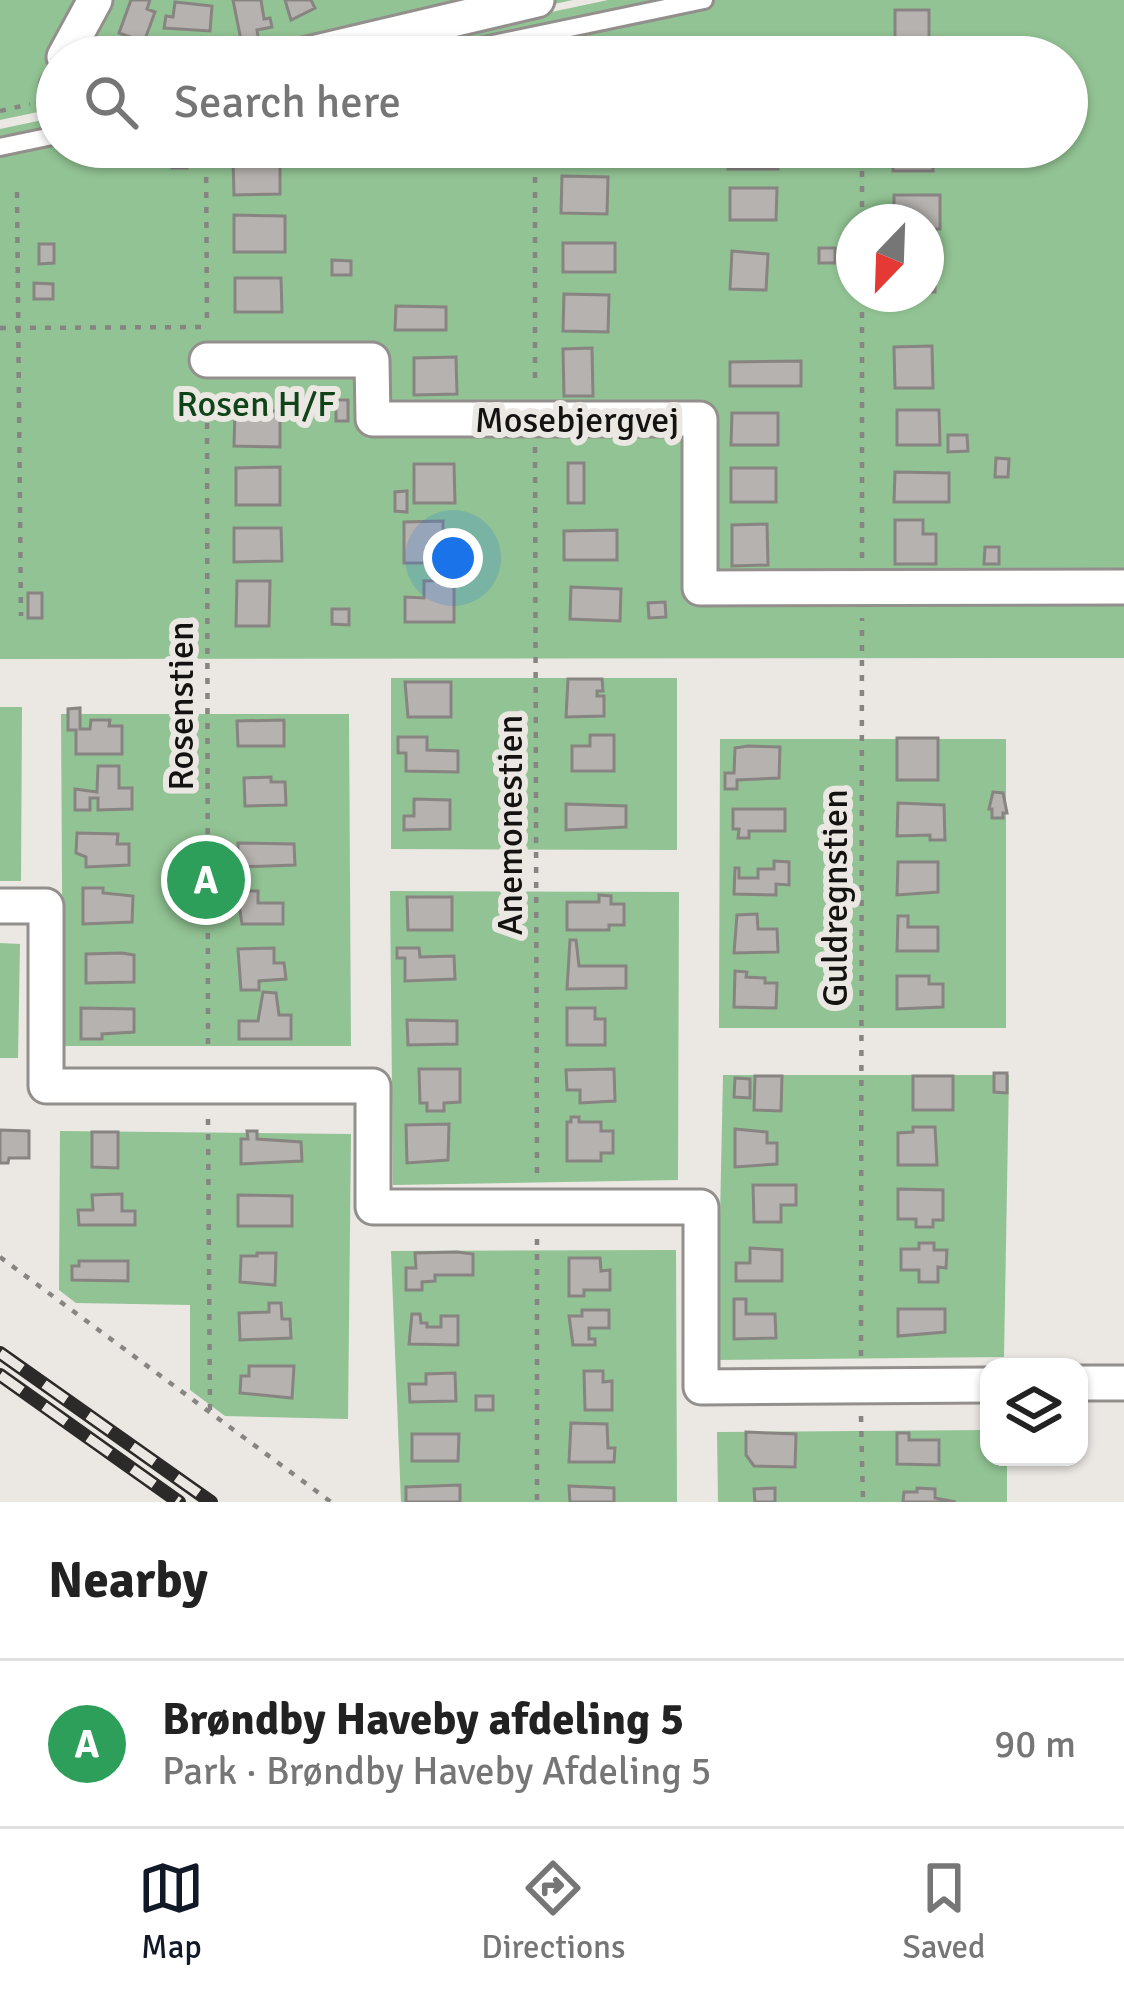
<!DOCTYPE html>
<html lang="en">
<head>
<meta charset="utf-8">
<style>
  :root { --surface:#fff; --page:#f2f2f2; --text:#222; --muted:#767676; --line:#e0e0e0; --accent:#111827 }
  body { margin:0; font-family:Signika,sans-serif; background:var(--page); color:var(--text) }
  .controls { position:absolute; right:36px; bottom:36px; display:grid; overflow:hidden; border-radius:24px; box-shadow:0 3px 9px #0004 }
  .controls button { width:108px; height:108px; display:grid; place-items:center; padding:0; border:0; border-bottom:3px solid var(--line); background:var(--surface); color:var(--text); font:60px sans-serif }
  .compass { position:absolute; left:836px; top:204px; width:108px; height:108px; border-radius:50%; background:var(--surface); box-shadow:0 3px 9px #0004; rotate:203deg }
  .you { position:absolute; left:453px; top:558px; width:42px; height:42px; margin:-30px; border:9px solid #fff; border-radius:50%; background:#1a73e8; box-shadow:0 0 0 18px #1a73e833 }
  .badge { display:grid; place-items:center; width:78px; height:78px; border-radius:50%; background:var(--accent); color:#fff; font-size:39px; font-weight:700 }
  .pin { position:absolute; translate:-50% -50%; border:6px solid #fff; box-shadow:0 3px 12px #0006 }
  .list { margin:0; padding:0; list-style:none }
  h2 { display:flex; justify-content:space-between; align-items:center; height:156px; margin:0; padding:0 48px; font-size:51px }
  h2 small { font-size:39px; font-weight:400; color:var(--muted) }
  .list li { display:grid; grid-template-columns:78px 1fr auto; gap:36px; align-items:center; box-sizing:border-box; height:168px; padding:0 48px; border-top:3px solid var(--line) }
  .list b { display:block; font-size:45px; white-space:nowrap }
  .list p { margin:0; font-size:39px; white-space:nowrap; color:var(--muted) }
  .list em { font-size:39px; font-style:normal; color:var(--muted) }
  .icon { flex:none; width:66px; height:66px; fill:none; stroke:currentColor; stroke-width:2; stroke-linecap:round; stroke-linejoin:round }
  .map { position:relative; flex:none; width:1124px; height:1502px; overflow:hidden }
  .search { position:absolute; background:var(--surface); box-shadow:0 3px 9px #0004; left:36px; right:36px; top:36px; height:132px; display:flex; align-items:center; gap:30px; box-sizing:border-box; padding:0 42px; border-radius:66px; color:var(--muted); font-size:45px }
  .sheet { height:324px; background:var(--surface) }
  nav { display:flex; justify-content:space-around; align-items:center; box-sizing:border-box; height:168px; border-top:3px solid var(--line); background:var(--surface); font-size:33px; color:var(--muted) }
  nav a { display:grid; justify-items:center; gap:6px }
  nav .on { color:var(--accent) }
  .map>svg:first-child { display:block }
</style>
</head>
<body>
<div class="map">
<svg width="1124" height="1502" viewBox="0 0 1124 1502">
  <rect width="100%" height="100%" fill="#ebe7e3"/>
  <path fill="#92c394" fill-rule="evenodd" d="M0,0H573L301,57H57V108L0,120Z
    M608,0H1124V658L0,659V129L57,117V147H1067V57H339ZM854,222H926V294H854Z
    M391,678H677V850L391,849Z
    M0,707H22L21,881H0Z
    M61,714H349L351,1046H63Z
    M720,739H1006V1028H719Z
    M390,891L679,892L678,1180L393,1185Z
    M0,943L20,944L18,1058H0Z
    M723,1075H1009L1004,1357L717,1360Z
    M60,1131L351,1134L348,1419L225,1416L190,1390V1305L76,1303L59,1290Z
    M676,1250L677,1502H401L391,1251Z
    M989,1430V1457H1007V1502H718L717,1432Z"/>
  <path fill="#b6b2af" stroke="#888481" stroke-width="3" d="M131,0H150L147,9L155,12L144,42L119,33Z
    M233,0H261L264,19L270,18L272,27L257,30L258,37L241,40Z
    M285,0H311L315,8L291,20Z
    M175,2L212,6L210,31L164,28L166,16L173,17Z
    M895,10H929V55L895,54Z
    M411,147H458V158L411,159Z
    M562,147H611L612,157H562Z
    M728,147H778V169H728Z
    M893,147H933V171H893Z
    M187,148V168H172V149Z
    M233,160H280V194L234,195Z
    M562,176L608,177L607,214L561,213Z
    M730,188H777L776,220H730Z
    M894,195H940V229H926V222H894Z
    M234,215L285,216V252H234Z
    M563,243H615V272H563Z
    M39,244H54V263L39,264Z
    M819,248H835V263H819Z
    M732,251L768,254L766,290L730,289Z
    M926,254H936L935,292H926Z
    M332,260L351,261V275H332Z
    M235,278H281L282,312H235Z
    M34,283L53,284V299H34Z
    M564,294L609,295L608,332L563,331Z
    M396,306L446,307V330H395Z
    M932,346L933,388H895L894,347Z
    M592,348L593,396H564L563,349Z
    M456,357L457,394L414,395V358Z
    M801,361V386H730V362Z
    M336,400H348V421H336Z
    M235,410L280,411V447L234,446Z
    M897,410H939L940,445H897Z
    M732,413H778V445H731Z
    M948,435H967L968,451L948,452Z
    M996,458L1009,459L1008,477H995Z
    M568,463H584V503H568Z
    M414,464H454L455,503H414Z
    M280,467V505H236V468Z
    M731,468H776V502H731Z
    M895,472L949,473V502H894Z
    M407,491V512L395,511V492Z
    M895,520H923V534H936V564H895Z
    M443,521V563H404V522Z
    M767,524L768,565L732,566V525Z
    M234,528H281L282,561L234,562Z
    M617,530V560H564V531Z
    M985,547H999V564H984Z
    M452,554L469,555V568H452Z
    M454,580V622H405V597L424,598V581Z
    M237,581H270L269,626H236Z
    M571,587L621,589L620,621L570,619Z
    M28,593H42V618H28Z
    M665,602L666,617L649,618L648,603Z
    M332,609H349V625L332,624Z
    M568,679H602L603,691H597V696H604V716L566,717Z
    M405,682H451V717H408Z
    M80,708V729H90L91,720H110L109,726H122V754H76V730H68V709Z
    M284,720V746H238L237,721Z
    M590,735H614V771H572V746H590Z
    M398,737H427V750L458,751V772L406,771V753H398Z
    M897,738H938V780H897Z
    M748,746L780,747L779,778L737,780V789H725V773H734L735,748Z
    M98,766H119V788H132V809L98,810V798H90V810H75V789L97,792Z
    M271,777V782H285L286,805L245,806L244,778Z
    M993,792L1003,793L1007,813H1003V818H992V809H989Z
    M414,799L450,800V829L404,830V816H414Z
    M898,803L944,805L945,840H930V835L897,836Z
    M566,804L626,806V827L566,830Z
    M733,809H785V831H749V838H738L739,829H733Z
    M77,833L118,834L117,844H129V865L86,867V857L76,853Z
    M238,843L294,844L295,865L238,867Z
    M774,861L789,862V885L776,884V895L734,894L735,868H739V878H758V869H774Z
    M898,862H938V892L897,895Z
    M83,888H103V893L133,896L132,922L83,924Z
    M237,891H258V903H283V924H242Z
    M599,895L611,896V904H624V925H609V930H567V902H599Z
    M407,897H452V930H408Z
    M757,914L758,929H777L778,952L734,953L737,915Z
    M898,916H908V927H938V951H897Z
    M570,940H576L579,966H626V988L567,989Z
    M274,948V963H284L286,979L259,981V990H241L238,949Z
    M397,948H419L420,957L454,956L455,979L405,981V958H397Z
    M122,953L134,955V982L86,983V954Z
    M735,971L747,972L746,977L765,978V983H777L776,1008L734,1007Z
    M897,976H929V984H943V1007L897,1009Z
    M263,992L276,993L279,1015H291V1039H239V1021H258Z
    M81,1008L134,1009V1032L102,1034V1039H81Z
    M567,1008H595V1019H605V1045H567Z
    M407,1020L457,1021V1044L408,1045Z
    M419,1069H460V1102L444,1103V1111H427V1103H420Z
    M614,1069L615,1101L580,1103V1090H567L566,1070Z
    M994,1073H1007V1093L994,1092Z
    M755,1076H782L781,1111L754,1110Z
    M913,1076H953V1110H913Z
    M735,1078L750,1079V1098L734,1097Z
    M571,1117H579V1122H601V1131H613V1153H601V1161H567V1122H571Z
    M449,1124L448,1160L407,1163L406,1125Z
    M913,1127H935L937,1165H898V1133L913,1132Z
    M735,1129L767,1132V1143H777V1164L735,1167Z
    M0,1130L29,1131V1158H9L8,1163H0Z
    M247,1131H257V1139L301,1142L302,1161L241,1164V1139H248Z
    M92,1132H118V1168L92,1167Z
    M753,1185H796V1205H781V1222H754Z
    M898,1189L943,1190V1220H933V1227H916V1219H898Z
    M122,1194V1211H135V1225H79L78,1210H93L92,1195Z
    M238,1195L292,1196V1226H238Z
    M919,1243H934V1250H947L946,1268L938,1267V1282H919V1270H901V1249H919Z
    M750,1248L782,1250V1281H736V1263H750Z
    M457,1252L473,1254V1275H435V1281L422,1282V1290H406V1268H416L415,1253Z
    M257,1253H276L275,1285L240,1282L241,1256H257Z
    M569,1258H600L601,1271L610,1270V1290H584V1296H569Z
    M79,1261H128V1281L72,1280V1266H79Z
    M734,1299H746V1314H775L776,1338L734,1339Z
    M269,1303H281L282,1319H290L291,1338L240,1340L239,1313L269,1312Z
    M898,1309H945V1332L898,1336Z
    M582,1310H609V1328H589V1339H595V1345H573L569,1316H582Z
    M412,1314H420L421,1323H427V1327H441V1316H458V1345L409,1344Z
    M249,1366H294L292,1398L240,1393L241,1376H249Z
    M584,1371H603V1382L612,1381V1410H585Z
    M455,1373L456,1401L410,1402L409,1384H426V1374Z
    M476,1396H493V1410H476Z
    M571,1423L607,1424L608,1448H615L614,1462H569Z
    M746,1432L796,1434L795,1467L754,1466L746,1455Z
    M897,1433H909V1440H939V1465L897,1464Z
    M412,1434H459L458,1461H412Z
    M460,1485V1502H406V1487Z
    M569,1486L614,1488V1502H570Z
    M775,1488V1502H755L754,1489Z
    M917,1488L935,1489V1498L956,1502H903L904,1492H917Z"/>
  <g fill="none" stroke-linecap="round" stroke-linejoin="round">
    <g stroke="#938f8c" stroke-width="22">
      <path id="lane" d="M431,57L704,0
        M0,147L57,135"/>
    </g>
    <g stroke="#938f8c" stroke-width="39">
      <path id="street" d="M64,57L95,0
        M295,57L537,0
        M57,86V89
        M207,360H372L373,419H700V588L1124,587
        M0,906H46V1086H373V1207H701V1387L989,1385
        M1079,1383H1124"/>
    </g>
    <path stroke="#878582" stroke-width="4.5" stroke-dasharray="6 9" stroke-linecap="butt" d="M862,57V28
      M0,111L30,104
      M206,147L207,327
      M535,147V387
      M17,192L21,616
      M862,222V147
      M0,328L207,327
      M207,393L208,1053
      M535,447L537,1179
      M862,558V294
      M208,1119L210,1410
      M537,1239V1502
      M0,1257L331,1502
      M861,1356L862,618
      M861,1416L863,1502"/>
    <use href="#lane" stroke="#fff" stroke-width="16"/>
    <use href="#street" stroke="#fff" stroke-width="33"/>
    <g stroke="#2c2a28" stroke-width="14">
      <path id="rail" d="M0,1353L211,1502
        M0,1375L179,1502"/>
    </g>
    <use href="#rail" stroke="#ebe7e3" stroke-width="9" stroke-dasharray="27" stroke-linecap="butt"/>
  </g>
  <g text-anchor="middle" stroke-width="12" stroke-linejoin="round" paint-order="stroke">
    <g font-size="36" fill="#0e4417" stroke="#ebe7e3">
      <text x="256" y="416">Rosen H/F</text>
    </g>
    <g font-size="36" fill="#141311" stroke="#ebe7e3">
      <text x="577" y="432">Mosebjergvej</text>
      <text transform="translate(180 706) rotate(-90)" y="13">Rosenstien</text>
      <text transform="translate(509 825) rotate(-90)" y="13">Anemonestien</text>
      <text transform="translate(834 898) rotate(-90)" y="13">Guldregnstien</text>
    </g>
  </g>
</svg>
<div class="controls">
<button><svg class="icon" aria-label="layers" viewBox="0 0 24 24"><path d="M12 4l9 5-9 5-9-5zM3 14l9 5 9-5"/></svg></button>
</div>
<svg class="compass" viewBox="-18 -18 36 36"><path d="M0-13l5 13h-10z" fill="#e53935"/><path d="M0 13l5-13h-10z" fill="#767676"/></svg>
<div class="you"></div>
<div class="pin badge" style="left:206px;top:880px;background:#2e9e5b">A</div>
<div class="search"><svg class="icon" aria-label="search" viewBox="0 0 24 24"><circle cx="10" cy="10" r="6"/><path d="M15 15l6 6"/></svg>Search here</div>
</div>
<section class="sheet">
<h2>Nearby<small></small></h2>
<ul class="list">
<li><span class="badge" style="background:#2e9e5b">A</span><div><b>Brøndby Haveby afdeling 5</b><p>Park · Brøndby Haveby Afdeling 5</p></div><em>90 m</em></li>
</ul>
</section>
<nav>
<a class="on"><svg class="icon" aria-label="map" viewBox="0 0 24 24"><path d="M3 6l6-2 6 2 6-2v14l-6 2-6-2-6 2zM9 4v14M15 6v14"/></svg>Map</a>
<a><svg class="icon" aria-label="directions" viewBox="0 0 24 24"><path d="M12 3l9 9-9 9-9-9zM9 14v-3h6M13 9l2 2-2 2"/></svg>Directions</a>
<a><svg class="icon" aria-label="saved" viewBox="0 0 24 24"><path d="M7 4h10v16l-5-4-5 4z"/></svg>Saved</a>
</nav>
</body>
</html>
